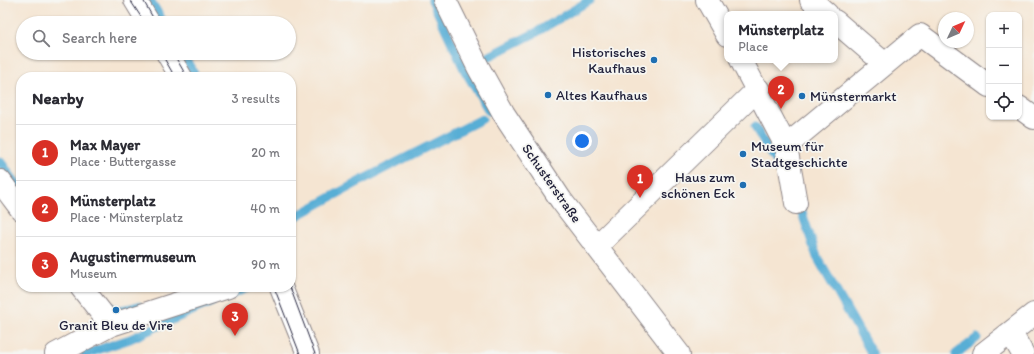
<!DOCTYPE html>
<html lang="en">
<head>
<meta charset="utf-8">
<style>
  :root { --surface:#fff; --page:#f2f2f3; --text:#2b2b33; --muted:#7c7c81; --line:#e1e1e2; --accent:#d93025 }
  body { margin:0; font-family:Itim,sans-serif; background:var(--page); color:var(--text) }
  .controls { position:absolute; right:12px; top:12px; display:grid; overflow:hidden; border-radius:8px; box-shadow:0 1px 3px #0004 }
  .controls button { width:36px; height:36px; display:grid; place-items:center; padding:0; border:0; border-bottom:1px solid var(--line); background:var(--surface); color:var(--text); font:20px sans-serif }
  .compass { position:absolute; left:938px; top:12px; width:36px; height:36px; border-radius:50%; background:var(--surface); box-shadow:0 1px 3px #0004; rotate:46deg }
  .you { position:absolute; left:582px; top:141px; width:14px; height:14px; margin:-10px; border:3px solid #fff; border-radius:50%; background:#1a73e8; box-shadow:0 0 0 6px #1a73e833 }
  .badge { display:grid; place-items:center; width:26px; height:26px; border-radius:50%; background:var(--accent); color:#fff; font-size:13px; font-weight:700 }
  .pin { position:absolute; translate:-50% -33px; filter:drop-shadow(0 1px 2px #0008) }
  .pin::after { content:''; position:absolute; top:21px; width:14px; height:12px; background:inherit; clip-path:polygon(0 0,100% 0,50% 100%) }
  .popup { position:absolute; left:724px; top:11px; width:114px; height:52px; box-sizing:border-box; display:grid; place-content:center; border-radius:8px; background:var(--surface); filter:drop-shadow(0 1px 3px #0005); font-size:13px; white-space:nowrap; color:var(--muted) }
  .popup b { font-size:15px; color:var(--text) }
  .popup::after { content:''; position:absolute; left:50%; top:100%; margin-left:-8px; border:8px solid transparent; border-top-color:var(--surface) }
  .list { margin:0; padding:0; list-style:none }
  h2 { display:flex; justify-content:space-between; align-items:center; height:52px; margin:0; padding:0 16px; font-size:17px }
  h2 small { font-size:13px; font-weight:400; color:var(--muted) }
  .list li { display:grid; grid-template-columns:26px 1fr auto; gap:12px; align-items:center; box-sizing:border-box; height:56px; padding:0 16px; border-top:1px solid var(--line) }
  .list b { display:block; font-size:15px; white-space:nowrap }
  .list p { margin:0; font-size:13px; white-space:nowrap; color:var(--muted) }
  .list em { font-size:13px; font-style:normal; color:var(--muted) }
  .icon { flex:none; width:22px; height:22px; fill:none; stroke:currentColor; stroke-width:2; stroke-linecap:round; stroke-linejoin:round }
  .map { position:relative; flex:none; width:1034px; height:354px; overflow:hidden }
  .search { position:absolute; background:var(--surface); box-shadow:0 1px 3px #0004; left:16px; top:16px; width:280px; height:44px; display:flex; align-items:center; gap:10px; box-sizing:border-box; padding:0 14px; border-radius:22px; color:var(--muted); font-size:15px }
  .panel { position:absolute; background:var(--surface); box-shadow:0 1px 3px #0004; left:16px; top:72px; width:280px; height:220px; border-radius:16px }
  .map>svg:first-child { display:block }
</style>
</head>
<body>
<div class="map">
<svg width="1034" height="354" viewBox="0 0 1034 354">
  <rect width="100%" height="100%" fill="#f6f6f2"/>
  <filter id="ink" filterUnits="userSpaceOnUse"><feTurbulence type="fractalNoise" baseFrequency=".025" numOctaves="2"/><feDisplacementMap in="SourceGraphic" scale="8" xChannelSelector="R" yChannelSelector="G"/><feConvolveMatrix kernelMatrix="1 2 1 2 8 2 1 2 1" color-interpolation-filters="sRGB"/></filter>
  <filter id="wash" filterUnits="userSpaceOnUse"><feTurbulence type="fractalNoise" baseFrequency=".012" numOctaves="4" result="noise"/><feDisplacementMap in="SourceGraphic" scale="16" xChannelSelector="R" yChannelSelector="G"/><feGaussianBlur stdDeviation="0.9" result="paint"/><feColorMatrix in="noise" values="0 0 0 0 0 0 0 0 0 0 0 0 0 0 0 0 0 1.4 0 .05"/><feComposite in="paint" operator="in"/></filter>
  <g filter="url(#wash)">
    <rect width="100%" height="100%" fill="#f5e5d2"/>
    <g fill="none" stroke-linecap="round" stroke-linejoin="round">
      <path stroke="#59aed5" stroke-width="9" d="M150,0L164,23
        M432,0L465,71L489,111
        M182,53L196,77
        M486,58L537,32L590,0
        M755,127L785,178
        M0,161L21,190
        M798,201L817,257L872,354
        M295,217L364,179L482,119
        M226,297L249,287
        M104,301C114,314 125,309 139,306
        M85,354L130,339L212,302
        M956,354L977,338"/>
    </g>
  </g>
  <g filter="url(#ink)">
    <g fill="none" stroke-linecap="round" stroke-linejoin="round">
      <g stroke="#8c8486" stroke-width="24">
        <path id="minor" d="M135,0L149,23
          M445,0L478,67L504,114L561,200L679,354
          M707,0L727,35
          M811,0L827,14
          M835,21L885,64
          M167,53L181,77
          M741,60L786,146
          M1019,107L1034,118
          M0,181L21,209
          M796,203L786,146L920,35L989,86
          M597,246L758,89
          M81,287L111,325
          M281,287L308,354
          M1011,333L1023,354
          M56,354L111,325L228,287
          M983,354L1034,314"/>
      </g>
      <use href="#minor" stroke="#fff" stroke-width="22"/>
      <path stroke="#22223b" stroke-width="1" d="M130,0L145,23
        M143,0L156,23
        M161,53L175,77
        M173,53L187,77
        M274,287L300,354
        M290,287L315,354"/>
    </g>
  </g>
  <g fill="#1f6fb2" stroke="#f6f6f2" stroke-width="1.5">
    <circle cx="654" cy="60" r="4"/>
    <circle cx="548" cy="95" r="4"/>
    <circle cx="802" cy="96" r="4"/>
    <circle cx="743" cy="154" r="4"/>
    <circle cx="743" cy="185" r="4"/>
    <circle cx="116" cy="310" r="4"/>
  </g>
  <g text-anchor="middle" stroke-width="3.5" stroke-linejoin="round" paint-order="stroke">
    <g font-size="14" fill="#22223b" stroke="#f6f6f2" text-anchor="start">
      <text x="646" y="57" text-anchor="end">Historisches<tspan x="646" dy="16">Kaufhaus</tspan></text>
      <text x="556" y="100">Altes Kaufhaus</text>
      <text x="810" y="101">Münstermarkt</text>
      <text x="751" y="151">Museum für<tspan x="751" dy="16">Stadtgeschichte</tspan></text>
      <text x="735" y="182" text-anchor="end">Haus zum<tspan x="735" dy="16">schönen Eck</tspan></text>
      <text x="116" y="330" text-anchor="middle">Granit Bleu de Vire</text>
    </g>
    <g font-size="14" fill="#22223b" stroke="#f6f6f2">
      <text transform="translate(552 183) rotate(55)" y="5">Schusterstraße</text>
    </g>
  </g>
</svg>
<div class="controls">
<button>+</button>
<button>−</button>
<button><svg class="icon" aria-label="locate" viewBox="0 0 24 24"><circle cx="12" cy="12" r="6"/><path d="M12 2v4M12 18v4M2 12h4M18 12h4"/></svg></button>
</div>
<svg class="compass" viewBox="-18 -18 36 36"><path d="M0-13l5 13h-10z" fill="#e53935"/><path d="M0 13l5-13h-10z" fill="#7c7c81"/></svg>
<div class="you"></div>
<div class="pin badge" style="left:640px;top:198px">1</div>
<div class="pin badge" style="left:781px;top:109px">2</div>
<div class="popup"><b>Münsterplatz</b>Place</div>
<div class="pin badge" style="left:235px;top:336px">3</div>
<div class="search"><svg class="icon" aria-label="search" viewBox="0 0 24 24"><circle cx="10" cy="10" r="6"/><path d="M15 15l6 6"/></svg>Search here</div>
<section class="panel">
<h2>Nearby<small>3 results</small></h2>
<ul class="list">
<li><span class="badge">1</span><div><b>Max Mayer</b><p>Place · Buttergasse</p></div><em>20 m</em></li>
<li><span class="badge">2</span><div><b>Münsterplatz</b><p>Place · Münsterplatz</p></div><em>40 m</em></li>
<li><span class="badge">3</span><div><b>Augustinermuseum</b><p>Museum</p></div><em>90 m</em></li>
</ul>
</section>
</div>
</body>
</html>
